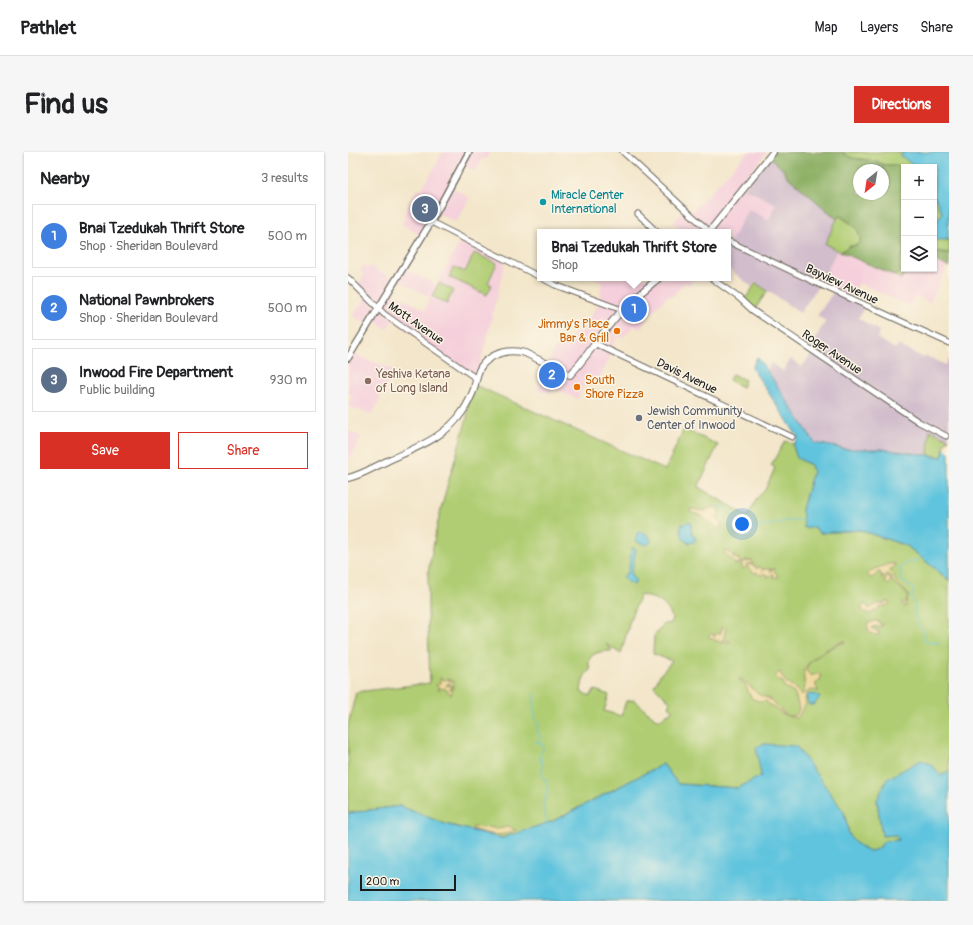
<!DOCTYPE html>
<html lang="en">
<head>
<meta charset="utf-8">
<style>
  :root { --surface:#fff; --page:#f6f6f6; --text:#202124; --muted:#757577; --line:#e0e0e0; --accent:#d93025 }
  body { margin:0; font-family:Pangolin,sans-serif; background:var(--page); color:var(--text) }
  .controls { position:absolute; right:12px; top:12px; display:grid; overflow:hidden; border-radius:0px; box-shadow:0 1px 3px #0004 }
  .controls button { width:36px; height:36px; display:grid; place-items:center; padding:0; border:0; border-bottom:1px solid var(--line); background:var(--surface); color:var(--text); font:20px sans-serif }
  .compass { position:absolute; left:505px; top:12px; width:36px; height:36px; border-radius:50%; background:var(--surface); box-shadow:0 1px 3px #0004; rotate:210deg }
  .scale { position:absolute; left:12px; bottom:10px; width:96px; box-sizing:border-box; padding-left:4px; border:2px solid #1c1c1c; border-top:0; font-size:11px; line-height:14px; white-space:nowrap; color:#1c1c1c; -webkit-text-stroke:3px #fcf5e5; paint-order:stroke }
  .you { position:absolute; left:394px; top:372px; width:14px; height:14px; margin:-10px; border:3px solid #fff; border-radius:50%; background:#1a73e8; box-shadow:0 0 0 6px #1a73e833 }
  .badge { display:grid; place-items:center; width:26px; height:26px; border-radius:50%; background:var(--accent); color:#fff; font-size:13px; font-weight:700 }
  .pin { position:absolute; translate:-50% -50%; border:2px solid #fff; box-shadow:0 1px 4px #0006 }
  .popup { position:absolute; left:189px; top:77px; width:194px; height:52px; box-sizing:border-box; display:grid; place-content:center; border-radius:0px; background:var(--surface); filter:drop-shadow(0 1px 3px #0005); font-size:13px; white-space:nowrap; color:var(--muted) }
  .popup b { font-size:15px; color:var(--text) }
  .popup::after { content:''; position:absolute; left:50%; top:100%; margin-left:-8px; border:8px solid transparent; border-top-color:var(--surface) }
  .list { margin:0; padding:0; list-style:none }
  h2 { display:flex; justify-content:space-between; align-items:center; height:52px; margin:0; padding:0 16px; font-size:17px }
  h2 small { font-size:13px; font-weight:400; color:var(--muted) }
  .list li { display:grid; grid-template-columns:26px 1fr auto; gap:12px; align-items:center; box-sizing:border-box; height:64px; margin:0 8px 8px; padding:0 8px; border:1px solid var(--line); border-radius:0px }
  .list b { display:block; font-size:15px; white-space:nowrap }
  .list p { margin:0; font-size:13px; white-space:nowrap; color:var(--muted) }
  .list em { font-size:13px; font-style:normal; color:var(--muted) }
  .actions { display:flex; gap:8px; padding:12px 16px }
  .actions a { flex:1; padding:9px 0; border:1px solid var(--accent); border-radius:0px; text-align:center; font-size:14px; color:var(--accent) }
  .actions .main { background:var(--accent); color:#fff }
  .icon { flex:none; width:22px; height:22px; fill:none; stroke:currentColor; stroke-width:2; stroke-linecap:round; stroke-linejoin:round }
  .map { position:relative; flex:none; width:601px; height:749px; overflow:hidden; border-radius:0px }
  header { display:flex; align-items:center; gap:24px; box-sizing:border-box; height:56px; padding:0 20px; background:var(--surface); border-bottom:1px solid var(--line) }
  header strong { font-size:19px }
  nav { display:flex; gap:22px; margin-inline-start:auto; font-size:14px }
  .intro { display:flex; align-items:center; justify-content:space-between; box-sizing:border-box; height:96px; padding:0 24px }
  h1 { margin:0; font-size:28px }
  .button { padding:10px 18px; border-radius:0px; background:var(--accent); color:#fff; font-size:14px; font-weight:700 }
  main { display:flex; gap:24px; padding:0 24px }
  aside { flex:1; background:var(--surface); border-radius:0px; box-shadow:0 1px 3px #0004 }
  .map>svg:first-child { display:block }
</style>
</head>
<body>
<header>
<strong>Pathlet</strong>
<nav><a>Map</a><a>Layers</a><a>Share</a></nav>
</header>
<div class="intro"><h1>Find us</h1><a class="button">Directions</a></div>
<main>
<aside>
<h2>Nearby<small>3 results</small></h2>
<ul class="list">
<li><span class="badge" style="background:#3f7fe0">1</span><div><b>Bnai Tzedukah Thrift Store</b><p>Shop · Sheridan Boulevard</p></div><em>500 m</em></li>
<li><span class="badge" style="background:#3f7fe0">2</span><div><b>National Pawnbrokers</b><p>Shop · Sheridan Boulevard</p></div><em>500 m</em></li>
<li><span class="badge" style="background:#5c6f8a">3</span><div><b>Inwood Fire Department</b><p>Public building</p></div><em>930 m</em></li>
</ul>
<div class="actions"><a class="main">Save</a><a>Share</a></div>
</aside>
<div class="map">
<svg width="601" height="749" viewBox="0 0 601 749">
  <rect width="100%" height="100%" fill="#fcf5e5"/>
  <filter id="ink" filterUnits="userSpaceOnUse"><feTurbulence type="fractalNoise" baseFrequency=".025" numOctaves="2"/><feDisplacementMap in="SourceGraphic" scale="8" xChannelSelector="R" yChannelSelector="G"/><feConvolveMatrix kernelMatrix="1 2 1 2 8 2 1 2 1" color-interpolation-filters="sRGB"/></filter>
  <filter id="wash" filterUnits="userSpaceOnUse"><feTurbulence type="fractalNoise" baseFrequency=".012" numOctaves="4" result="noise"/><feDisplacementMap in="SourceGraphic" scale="16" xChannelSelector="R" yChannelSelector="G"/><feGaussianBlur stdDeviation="0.9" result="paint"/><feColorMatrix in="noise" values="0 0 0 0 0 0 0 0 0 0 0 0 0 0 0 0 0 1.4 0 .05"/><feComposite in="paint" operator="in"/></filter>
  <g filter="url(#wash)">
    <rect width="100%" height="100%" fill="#f3e6ca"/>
    <path fill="#f5cfdb" d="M94,0H142L138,8L135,6L127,20L116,13L104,35L122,46L108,70L89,61L75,85L54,72L58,65L55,63L69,37L73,38L87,15Z
      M400,0H419L392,33L428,52L421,68L383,89L380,88V80H329L332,77L325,71L338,57L343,61Z
      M112,90L157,110L129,227L32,159L41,139L77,158L82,145L48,127L55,116L88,133Z
      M489,98L553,127L557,117H586V108L599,114L582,151L567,144L562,154L511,131L503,146L471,132L475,127Z
      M15,113L21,116L22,114L47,128L29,156L9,135L17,122L12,119Z
      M247,126H300L305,130L310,126H347L341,133L337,130L323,146L320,144L302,162L301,161L293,177L286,174L274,186L270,184L263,198L265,199L248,234L238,230L229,247L206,236L204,241L193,239L189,237L208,194L213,195V190L219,193L226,181L230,183L252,150L251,149L254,130L247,128Z
      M18,145L28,157L19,173L5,164Z
      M29,158L44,169L39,177L24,167Z
      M3,201L46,218L24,263L0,254L4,243L0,241V206Z
      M0,279L13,285L0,311Z"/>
    <path fill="#d1bdcc" d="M422,5L435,18L440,25L489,67L477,92L489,98L475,127L452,161L407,130L404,135L380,116V88L383,89L400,57L421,68L428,52L396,36Z
      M486,139L518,153L510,166L531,179L529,186L547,197L550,193L576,206L578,204L598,213L601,206V287L582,279L580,303L534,297H497L467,292L419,218L423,211L435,219L443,207L454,215L465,199L461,196L478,169L469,164Z"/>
    <path fill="#b0cd73" stroke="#667448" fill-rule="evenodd" d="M493,0H557L553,3L567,15H556V17L549,13H536L529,9L504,6Z
      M586,43L594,61L586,75Z
      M492,64C504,73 511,73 513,89L509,93L501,94L493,100L477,92L489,67Z
      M592,87L601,88V101L586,99V88Z
      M126,101L149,111L140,131L144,133L139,143L101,125L106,115L117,120Z
      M556,102L557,117L553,127L545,123H550C550,115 549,108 556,102Z
      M91,131L105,138L99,152L84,144Z
      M408,131L419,139L406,159L395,150Z
      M384,222L397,228L394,235L381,228Z
      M127,233L317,318L336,277L370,293L350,335L400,364L409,346L417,338L427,316L423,313L437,289L446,292L445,294L449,306L463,313L465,319L454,357L471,381L512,378L559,394L601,428V620L592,623L584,613L529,648L534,683H548L551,688L536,690L531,696L521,700L506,690L501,682L496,660L413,624L390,636L330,632L315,612L205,669L154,686L97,672L52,654L0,661V573L8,540L82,531L80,475V421L89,374L98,338L119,266L121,249ZM292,443C310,447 317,449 325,467L323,471L316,472L306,484L305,502L324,509L312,523L306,534L322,550L320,554L324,557L322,561L318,562L313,567H308L286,548L278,549L273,564L256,559L261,543L247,538L242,544L233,540C234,531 235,523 242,518C237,501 251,499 264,499L258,492L273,502L283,465Z
      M582,278L601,287L597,290L595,305L580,303Z"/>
    <path fill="#8cb065" stroke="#546640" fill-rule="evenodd" d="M426,0H493L504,6L529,9L536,13H549L556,17V102C550,107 551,112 552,120L550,123H545L493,100L501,94L509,93L512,89C511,73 504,73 492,64L489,67L440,25L435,18L422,5ZM511,18H535V42H511Z
      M586,99L601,101V115L586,108Z"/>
    <path fill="#eeda9e" stroke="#857b5d" d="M368,355L372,361L368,366L373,371V375L371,377L351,363L342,360V357H344L357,359L361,356Z
      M378,399L385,403V406L387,405L388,407L390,406L392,410L395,411L399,407L398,410L404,408L405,411L401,412L409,415L408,417L411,415L415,417L414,420L416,417H424L422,420L425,417H428L426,419L431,425H425V421L422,425H420L419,422H416L413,423L408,421L409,420L406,421L399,414L400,412L396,417L394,416V412L389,411L388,414C385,408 377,402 376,400Z
      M541,412H547L546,415L542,418L543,421C546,424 547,429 550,432C555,439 565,441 557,451L558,454L557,455L554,451C557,449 561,448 559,442L544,429L543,425L539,421L538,423L543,427V429L540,433L537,431L538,425L536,424L534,427H533L535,423L533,424V421L532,420H530C528,423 526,426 522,426L519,422L526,417Z
      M539,449L541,450L540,453L532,455L522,462L517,460L513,457L516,452L520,454L521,457L529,452H535Z
      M527,469H530L532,472H535L534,474L524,475V477H528V479H531V483C522,483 518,480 520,471Z
      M374,474L376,475L378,477L375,488L376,489L379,488L382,489L381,492C377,492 364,487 360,485L363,482H365L366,485L369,481L372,482L374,478Z
      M497,489V490C490,491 467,505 462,510C460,512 459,516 458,519L463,524L468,522H472L473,524L472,528L468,531V535L471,539L463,538L459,540L457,548L458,552L449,566C439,566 424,556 418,549L413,550L403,546L397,532L391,527L395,528L410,542L423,548L437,562L442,564L448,563L451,557L447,542L436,535L435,530L429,527L427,523L432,520C434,525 436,528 440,532C444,536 451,537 452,543H454C460,535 454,527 456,519C457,509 488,490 497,489Z
      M92,526L96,528L101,527V529H106L105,532L106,534L104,538L105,534L103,535L102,531L99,532L98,534L101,533L103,535L101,536L104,542H102L97,536L95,537L93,536L90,538L91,535L88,533L92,531Z
      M125,675L135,676L141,675L149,677L160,675L168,678C154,686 140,682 126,678L124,677Z"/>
    <path fill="#60c4de" stroke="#3e707d" d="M557,0H601L600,88H586V75L594,61L586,43V15H567L552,3Z
      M409,205L414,211L467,291L497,297H534L594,305L596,297L601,300V428L559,394L512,378L471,381L467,375L456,376L454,357L465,319L463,313L449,306L445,294L450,285L404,216Z
      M340,369L343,371V379L348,387L346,390L341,391L335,387L332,376L334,375V372H337Z
      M291,380C298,380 302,384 303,390L299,393L289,390L288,387L289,381Z
      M284,396L288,397L283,423L288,429L286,433L279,430L275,426L277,422L280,421Z
      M462,542L469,543L472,545L466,553H461L458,545Z
      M416,592L448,594L496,660L501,682L506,690L521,700L531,696L536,689L551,688L547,683L534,684L529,648L539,627L573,608L584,613L592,623L601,620V749H0V661L52,654L97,672L154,686L205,669L315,612L330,632L390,636L413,624L408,595Z"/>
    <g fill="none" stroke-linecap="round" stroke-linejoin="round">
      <path stroke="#60c4de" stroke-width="1" d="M370,355H377L379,356L391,377L394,379L444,368H455
        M573,405L568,409L560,410L552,416L554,429L565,436L566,439L563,445L567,451L566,457L569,472L578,481L575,487L578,490L592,491
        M187,542C186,545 186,562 187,565C188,568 190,571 191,574L189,579L193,586L191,589L188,590L195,593V598L191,603L195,615L193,623L198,629L200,639L195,652L199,671"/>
    </g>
  </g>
  <g filter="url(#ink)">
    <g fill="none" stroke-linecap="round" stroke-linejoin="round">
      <g stroke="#676359" stroke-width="7">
        <path id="tertiary" d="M275,0L362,80
          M290,62L309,80
          M83,70L192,125
          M380,89L471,132L601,191
          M0,126L36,162L129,227
          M194,126L207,133L274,158
          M363,126L391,146L404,158L571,270L598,284
          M248,192L444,285"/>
      </g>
      <g stroke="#676359" stroke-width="8">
        <path id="secondary" d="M0,206L83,70L121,0"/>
      </g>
      <g stroke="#676359" stroke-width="8">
        <path id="primary" d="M361,80L425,0
          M0,326C14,323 26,315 39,309C67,296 97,286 115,259C119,253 123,245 126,237C128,229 129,218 135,212C146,200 163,197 177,201L222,223C236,208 247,191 259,176C274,156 292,141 311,126"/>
      </g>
      <use href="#tertiary" stroke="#fff" stroke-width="5"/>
      <use href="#secondary" stroke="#fff" stroke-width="5.5"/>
      <use href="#primary" stroke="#fff" stroke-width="6"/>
    </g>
  </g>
  <circle fill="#0f9aa8" stroke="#fcf5e5" stroke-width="1.5" cx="195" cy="50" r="4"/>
  <g fill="#e8710a" stroke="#fcf5e5" stroke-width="1.5">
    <circle cx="269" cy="179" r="4"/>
    <circle cx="229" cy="235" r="4"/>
  </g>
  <circle fill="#8d6e63" stroke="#fcf5e5" stroke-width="1.5" cx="20" cy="229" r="4"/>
  <circle fill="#6b7280" stroke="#fcf5e5" stroke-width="1.5" cx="291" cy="266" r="4"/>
  <g text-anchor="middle" stroke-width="3" stroke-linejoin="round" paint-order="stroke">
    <g font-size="12" fill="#0d838f" stroke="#fcf5e5" text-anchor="start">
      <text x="203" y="47">Miracle Center<tspan x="203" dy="14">International</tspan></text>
    </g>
    <g font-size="12" fill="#1c1c1c" stroke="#fcf5e5">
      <text transform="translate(494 132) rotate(25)" y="4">Bayview Avenue</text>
      <text transform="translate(68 171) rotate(35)" y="4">Mott Avenue</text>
      <text transform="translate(484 200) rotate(34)" y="4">Roger Avenue</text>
      <text transform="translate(339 224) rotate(26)" y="4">Davis Avenue</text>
    </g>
    <g font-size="12" fill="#c56008" stroke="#fcf5e5" text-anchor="end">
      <text x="261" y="176">Jimmy's Place<tspan x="261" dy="14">Bar &amp; Grill</tspan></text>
      <text x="237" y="232" text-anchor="start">South<tspan x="237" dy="14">Shore Pizza</tspan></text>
    </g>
    <g font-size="12" fill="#785e54" stroke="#fcf5e5" text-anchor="start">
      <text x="28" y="226">Yeshiva Ketana<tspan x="28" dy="14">of Long Island</tspan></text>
    </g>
    <g font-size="12" fill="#5b616d" stroke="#fcf5e5" text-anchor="start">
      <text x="299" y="263">Jewish Community<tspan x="299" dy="14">Center of Inwood</tspan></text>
    </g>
  </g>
</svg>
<div class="controls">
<button>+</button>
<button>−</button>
<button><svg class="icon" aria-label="layers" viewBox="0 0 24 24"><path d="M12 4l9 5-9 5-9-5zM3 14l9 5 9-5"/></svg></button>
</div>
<svg class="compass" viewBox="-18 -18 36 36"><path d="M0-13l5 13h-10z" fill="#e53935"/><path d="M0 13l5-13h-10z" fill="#757577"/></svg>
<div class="scale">200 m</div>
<div class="you"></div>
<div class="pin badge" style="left:286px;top:157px;background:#3f7fe0">1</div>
<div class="popup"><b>Bnai Tzedukah Thrift Store</b>Shop</div>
<div class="pin badge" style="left:204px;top:223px;background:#3f7fe0">2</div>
<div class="pin badge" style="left:77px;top:57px;background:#5c6f8a">3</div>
</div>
</main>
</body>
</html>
